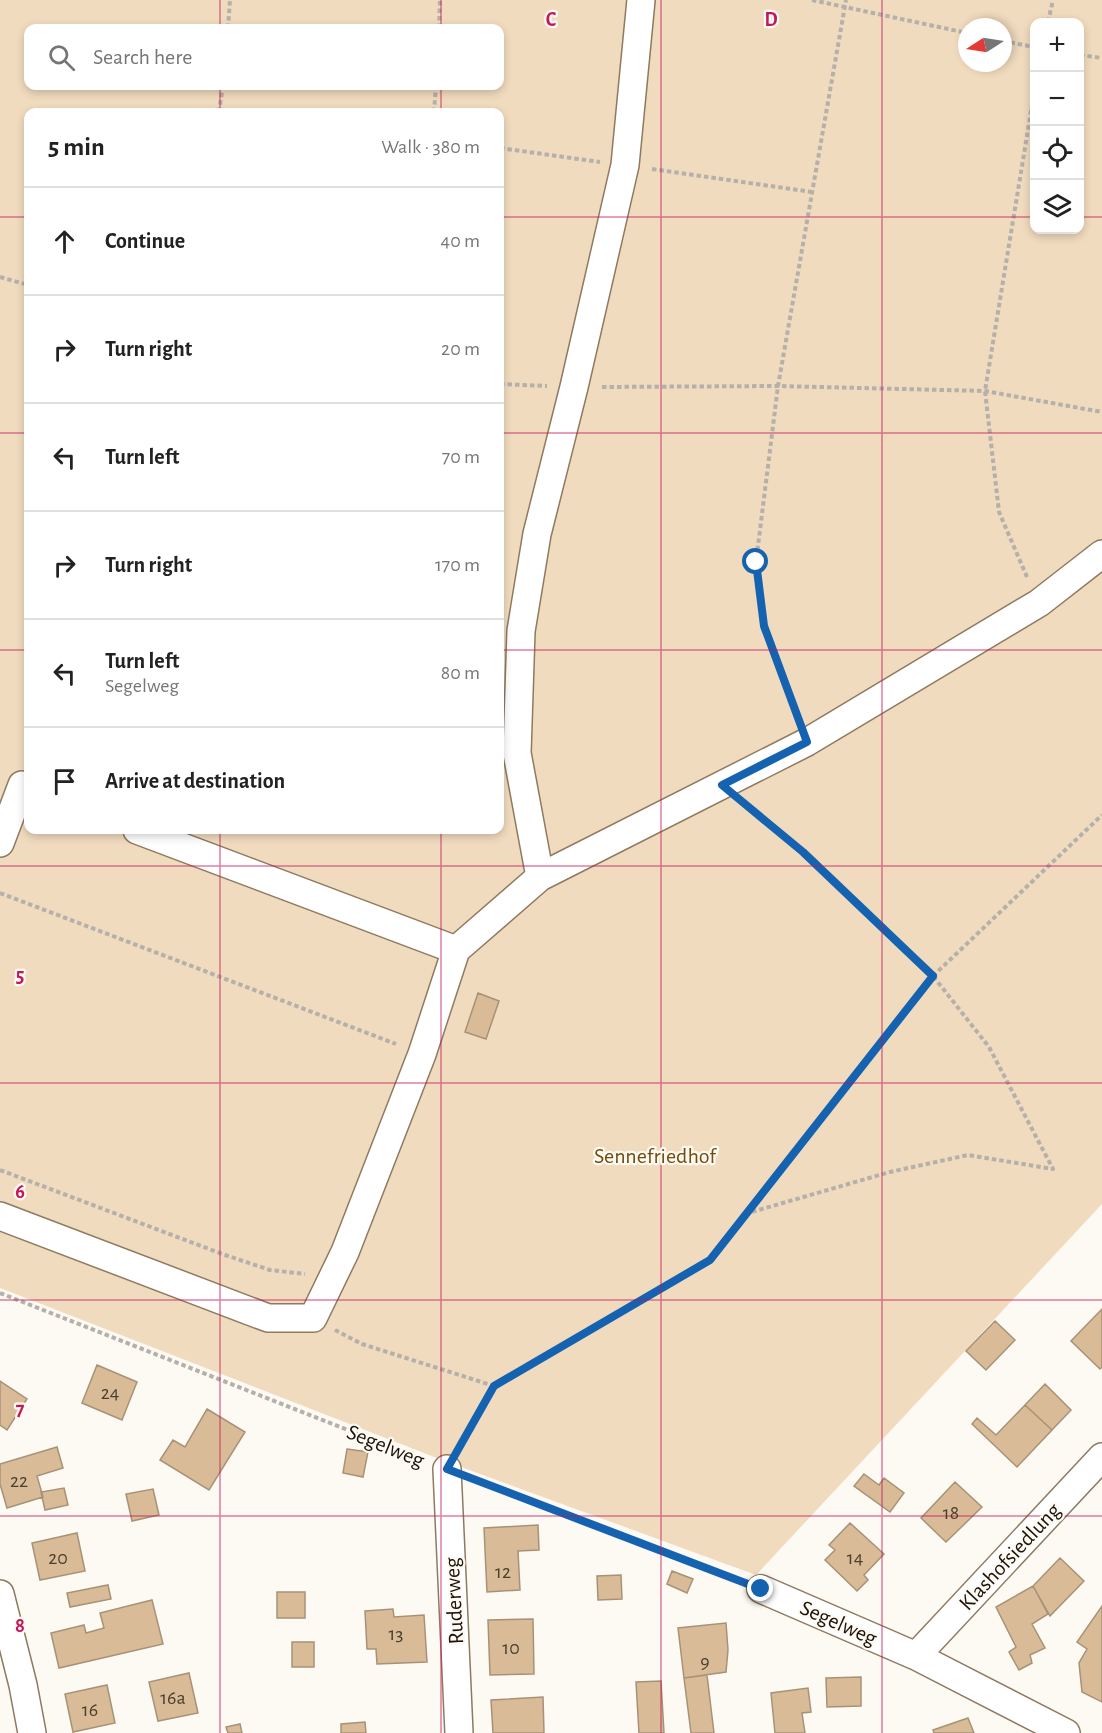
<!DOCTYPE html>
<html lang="en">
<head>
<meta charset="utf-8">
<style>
  :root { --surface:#fff; --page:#f6f6f6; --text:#222; --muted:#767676; --line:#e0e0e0 }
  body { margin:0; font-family:"Alegreya Sans",sans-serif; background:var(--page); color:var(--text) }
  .controls { position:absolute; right:18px; top:18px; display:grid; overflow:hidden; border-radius:12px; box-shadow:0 3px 9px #0003 }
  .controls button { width:54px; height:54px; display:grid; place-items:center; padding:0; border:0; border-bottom:2px solid var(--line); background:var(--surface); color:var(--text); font:30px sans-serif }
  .compass { position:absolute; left:958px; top:18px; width:54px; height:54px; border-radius:50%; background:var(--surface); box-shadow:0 3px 9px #0003; rotate:258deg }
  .stop { position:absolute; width:18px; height:18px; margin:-14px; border:4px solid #1562b1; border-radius:50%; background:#fff }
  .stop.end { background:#1562b1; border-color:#fff; box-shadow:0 2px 6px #0008 }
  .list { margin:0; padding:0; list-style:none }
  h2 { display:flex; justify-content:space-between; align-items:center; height:78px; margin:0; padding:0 24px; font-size:26px }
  h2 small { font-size:20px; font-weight:400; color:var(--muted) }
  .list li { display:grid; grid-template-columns:39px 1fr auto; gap:18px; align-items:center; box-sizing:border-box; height:108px; padding:0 24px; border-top:2px solid var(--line) }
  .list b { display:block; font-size:22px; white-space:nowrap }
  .list p { margin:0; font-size:20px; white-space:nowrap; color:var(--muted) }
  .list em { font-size:20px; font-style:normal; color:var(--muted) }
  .icon { flex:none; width:33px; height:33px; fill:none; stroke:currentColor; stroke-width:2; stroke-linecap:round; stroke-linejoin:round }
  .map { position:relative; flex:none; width:1102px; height:1733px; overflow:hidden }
  .search { position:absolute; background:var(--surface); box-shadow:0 3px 9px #0003; left:24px; top:24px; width:480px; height:66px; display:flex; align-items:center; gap:15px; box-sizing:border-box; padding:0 21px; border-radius:12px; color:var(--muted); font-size:22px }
  .panel { position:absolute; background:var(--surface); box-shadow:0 3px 9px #0003; left:24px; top:108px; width:480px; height:726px; border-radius:12px }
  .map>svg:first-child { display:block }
</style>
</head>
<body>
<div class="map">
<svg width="1102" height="1733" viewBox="0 0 1102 1733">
  <rect width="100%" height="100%" fill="#fdf9f3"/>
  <path fill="#f1dbbe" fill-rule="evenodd" d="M0,0H1102V1204L756,1575L442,1460L0,1288ZM1034,22H1080V230H1034ZM967,27H1003V63H967ZM28,28H500V86H28ZM28,112H500V830H28Z"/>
  <path fill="#d9bc97" stroke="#a79277" stroke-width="1.5" d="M478,993L499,1001L486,1039L465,1032Z
    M1102,1309V1367L1100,1369L1071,1341Z
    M995,1321L1015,1340L986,1370L966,1351Z
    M97,1365L137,1382L122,1420L82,1403Z
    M0,1381L27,1399L7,1430L0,1425Z
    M1045,1384L1071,1410L1052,1430L1025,1405Z
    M1025,1405L1052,1430L1017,1467L972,1424L977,1418L996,1435Z
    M207,1409L245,1432L209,1490L160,1460L173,1440L185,1447Z
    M57,1447L63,1468L37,1476L43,1497L7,1508L0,1484V1464Z
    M347,1449L368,1452L363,1477L343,1473Z
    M864,1474L879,1485L884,1478L904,1493L890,1512L854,1486Z
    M955,1482L982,1507L946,1542L921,1518Z
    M64,1488L68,1505L45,1510L41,1492Z
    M153,1489L159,1515L132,1521L126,1494Z
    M850,1523L884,1554L864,1575L868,1580L857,1591L825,1560L835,1550L829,1545Z
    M538,1525L539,1550L518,1551L520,1590L487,1592L484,1528Z
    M77,1533L85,1571L40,1580L32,1543Z
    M1060,1558L1084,1581L1050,1616L1033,1586Z
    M672,1571L693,1579L687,1593L667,1584Z
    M621,1575L622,1599L598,1600L597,1576Z
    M108,1585L111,1599L70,1607L67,1593Z
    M1033,1586L1048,1614L1032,1624L1045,1648L1030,1655L1032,1663L1019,1670L1009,1652L1016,1647L996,1607Z
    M277,1592H305V1618H277Z
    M152,1600L163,1644L59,1668L51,1633L84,1625L86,1633L104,1628L100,1613Z
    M1102,1606V1702L1082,1692L1079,1663L1087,1649L1077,1642Z
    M393,1609L394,1617L424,1615L427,1662L377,1664L376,1649H367L365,1611Z
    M533,1619L534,1674L490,1675L488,1620Z
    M726,1623L728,1650L726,1672L684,1678L678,1628Z
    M292,1642H314V1667H292Z
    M189,1673L198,1713L158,1721L149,1682Z
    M707,1675L714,1733H691L684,1678Z
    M861,1677V1706L827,1707L826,1678Z
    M661,1681L664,1733H639L636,1682Z
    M107,1685L115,1723L73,1732L65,1694Z
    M808,1688L811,1712L802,1713L805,1733H775L771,1693Z
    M543,1697L544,1733H493L491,1700Z
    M968,1718L974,1733H934L933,1730Z
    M365,1722L366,1733H341V1724Z
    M240,1724L242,1733H228L226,1727Z"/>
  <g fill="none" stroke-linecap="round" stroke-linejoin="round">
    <g stroke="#8e7a60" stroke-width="30">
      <path id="minor" d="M137,830L456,950
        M0,843L22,785
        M540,877L517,753L521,631L537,534L574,387L625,165L641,0
        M0,1216L268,1318H313L345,1252L422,1054L456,950L540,877L807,742L1039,603L1102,554
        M447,1469L459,1733
        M761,1589L916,1656L1066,1733
        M0,1594L23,1685L32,1733
        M916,1656L1102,1457"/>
    </g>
    <path stroke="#b5b0a9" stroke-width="4" stroke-dasharray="4.5 3" stroke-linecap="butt" d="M812,0L967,33
      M1048,22L1053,0
      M228,28L230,0
      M439,28L440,0
      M1003,41L1034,47
      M1080,55L1102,58
      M219,112L223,86
      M434,112L436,86
      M500,148L600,162
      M652,169L812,192
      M0,277L28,285
      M500,384L547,386
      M602,387L778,386L985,391L1102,412
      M1027,577L999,512L985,391L1034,93
      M798,716L764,626L756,562L778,386L846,0
      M745,805L803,852L933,976L989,1047L1053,1169L968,1155L890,1172L748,1213
      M0,893L396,1044
      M0,1170L225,1255L270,1270L305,1274
      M0,1293L424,1460
      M335,1330L362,1344L494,1386L710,1260L933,976L1102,815
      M459,1448L494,1386
      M475,1480L737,1580"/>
    <use href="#minor" stroke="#fff" stroke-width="27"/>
  </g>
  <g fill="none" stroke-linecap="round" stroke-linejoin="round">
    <path stroke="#1562b1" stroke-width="8" d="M756,562L764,626L807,742L722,785L803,852L933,976L710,1260L494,1386L447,1469L761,1589"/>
  </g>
  <path fill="none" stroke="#c2185b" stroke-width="1.5" stroke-opacity="0.55" d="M220,0V28M441,0V28M661,0V1733M882,0V1733M220,86V112M441,86V112M0,217H28M500,217H1034M1080,217H1102M0,433H28M500,433H1102M0,650H28M500,650H1102M220,830V1733M441,830V1733M0,866H1102M0,1083H1102M0,1300H1102M0,1516H1102"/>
  <g text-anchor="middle" stroke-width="4.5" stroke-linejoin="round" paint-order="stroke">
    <g font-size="20" fill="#4b3e2d">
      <text x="110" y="1399">24</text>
      <text x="19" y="1487">22</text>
      <text x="951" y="1519">18</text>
      <text x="58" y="1564">20</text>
      <text x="855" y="1564">14</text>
      <text x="503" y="1578">12</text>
      <text x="396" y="1640">13</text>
      <text x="511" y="1654">10</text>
      <text x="705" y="1668">9</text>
      <text x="173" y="1704">16a</text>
      <text x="90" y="1716">16</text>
    </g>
    <g font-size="22" fill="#734c0c" stroke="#fdf9f3">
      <text x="655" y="1163">Sennefriedhof</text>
    </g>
    <g font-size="22" fill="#1c140a" stroke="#fdf9f3">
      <text transform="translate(386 1445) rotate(22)" y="8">Segelweg</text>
      <text transform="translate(1009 1556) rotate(-47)" y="8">Klashofsiedlung</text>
      <text transform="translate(453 1601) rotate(-93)" y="8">Ruderweg</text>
      <text transform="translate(839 1622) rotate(24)" y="8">Segelweg</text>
    </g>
  </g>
  <g font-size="20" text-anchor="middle" font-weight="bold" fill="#c2185b" stroke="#fdf9f3" stroke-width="4.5" stroke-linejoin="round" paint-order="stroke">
    <text x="551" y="26">C</text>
    <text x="771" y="26">D</text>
    <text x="20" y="982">5</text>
    <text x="20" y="1198">6</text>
    <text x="20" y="1415">7</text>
    <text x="20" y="1632">8</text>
  </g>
</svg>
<div class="controls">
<button>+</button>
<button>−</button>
<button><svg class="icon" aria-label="locate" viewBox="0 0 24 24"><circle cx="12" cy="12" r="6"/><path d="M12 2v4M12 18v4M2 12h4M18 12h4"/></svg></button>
<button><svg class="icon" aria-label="layers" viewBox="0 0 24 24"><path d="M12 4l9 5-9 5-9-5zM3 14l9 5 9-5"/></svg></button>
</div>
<svg class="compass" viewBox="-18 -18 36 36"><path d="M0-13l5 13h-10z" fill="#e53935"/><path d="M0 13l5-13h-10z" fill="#767676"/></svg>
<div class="stop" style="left:756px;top:562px"></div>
<div class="stop end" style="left:761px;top:1589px"></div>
<div class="search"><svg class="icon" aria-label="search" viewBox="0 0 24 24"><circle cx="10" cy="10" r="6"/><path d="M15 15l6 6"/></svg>Search here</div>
<section class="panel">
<h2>5 min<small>Walk · 380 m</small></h2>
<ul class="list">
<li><svg class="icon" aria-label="ahead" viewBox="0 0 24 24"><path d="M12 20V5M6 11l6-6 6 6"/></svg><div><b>Continue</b></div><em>40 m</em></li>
<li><svg class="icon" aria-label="right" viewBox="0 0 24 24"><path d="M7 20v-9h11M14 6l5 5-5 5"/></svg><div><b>Turn right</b></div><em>20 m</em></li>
<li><svg class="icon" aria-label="left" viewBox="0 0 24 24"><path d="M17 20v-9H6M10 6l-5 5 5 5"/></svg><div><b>Turn left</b></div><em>70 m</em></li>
<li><svg class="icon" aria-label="right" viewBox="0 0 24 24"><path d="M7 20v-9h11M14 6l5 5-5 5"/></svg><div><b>Turn right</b></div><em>170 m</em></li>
<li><svg class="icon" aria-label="left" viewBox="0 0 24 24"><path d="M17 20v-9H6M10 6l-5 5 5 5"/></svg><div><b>Turn left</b><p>Segelweg</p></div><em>80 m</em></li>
<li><svg class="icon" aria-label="arrive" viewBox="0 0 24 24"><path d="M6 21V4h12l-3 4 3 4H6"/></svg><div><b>Arrive at destination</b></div></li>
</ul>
</section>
</div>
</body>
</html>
